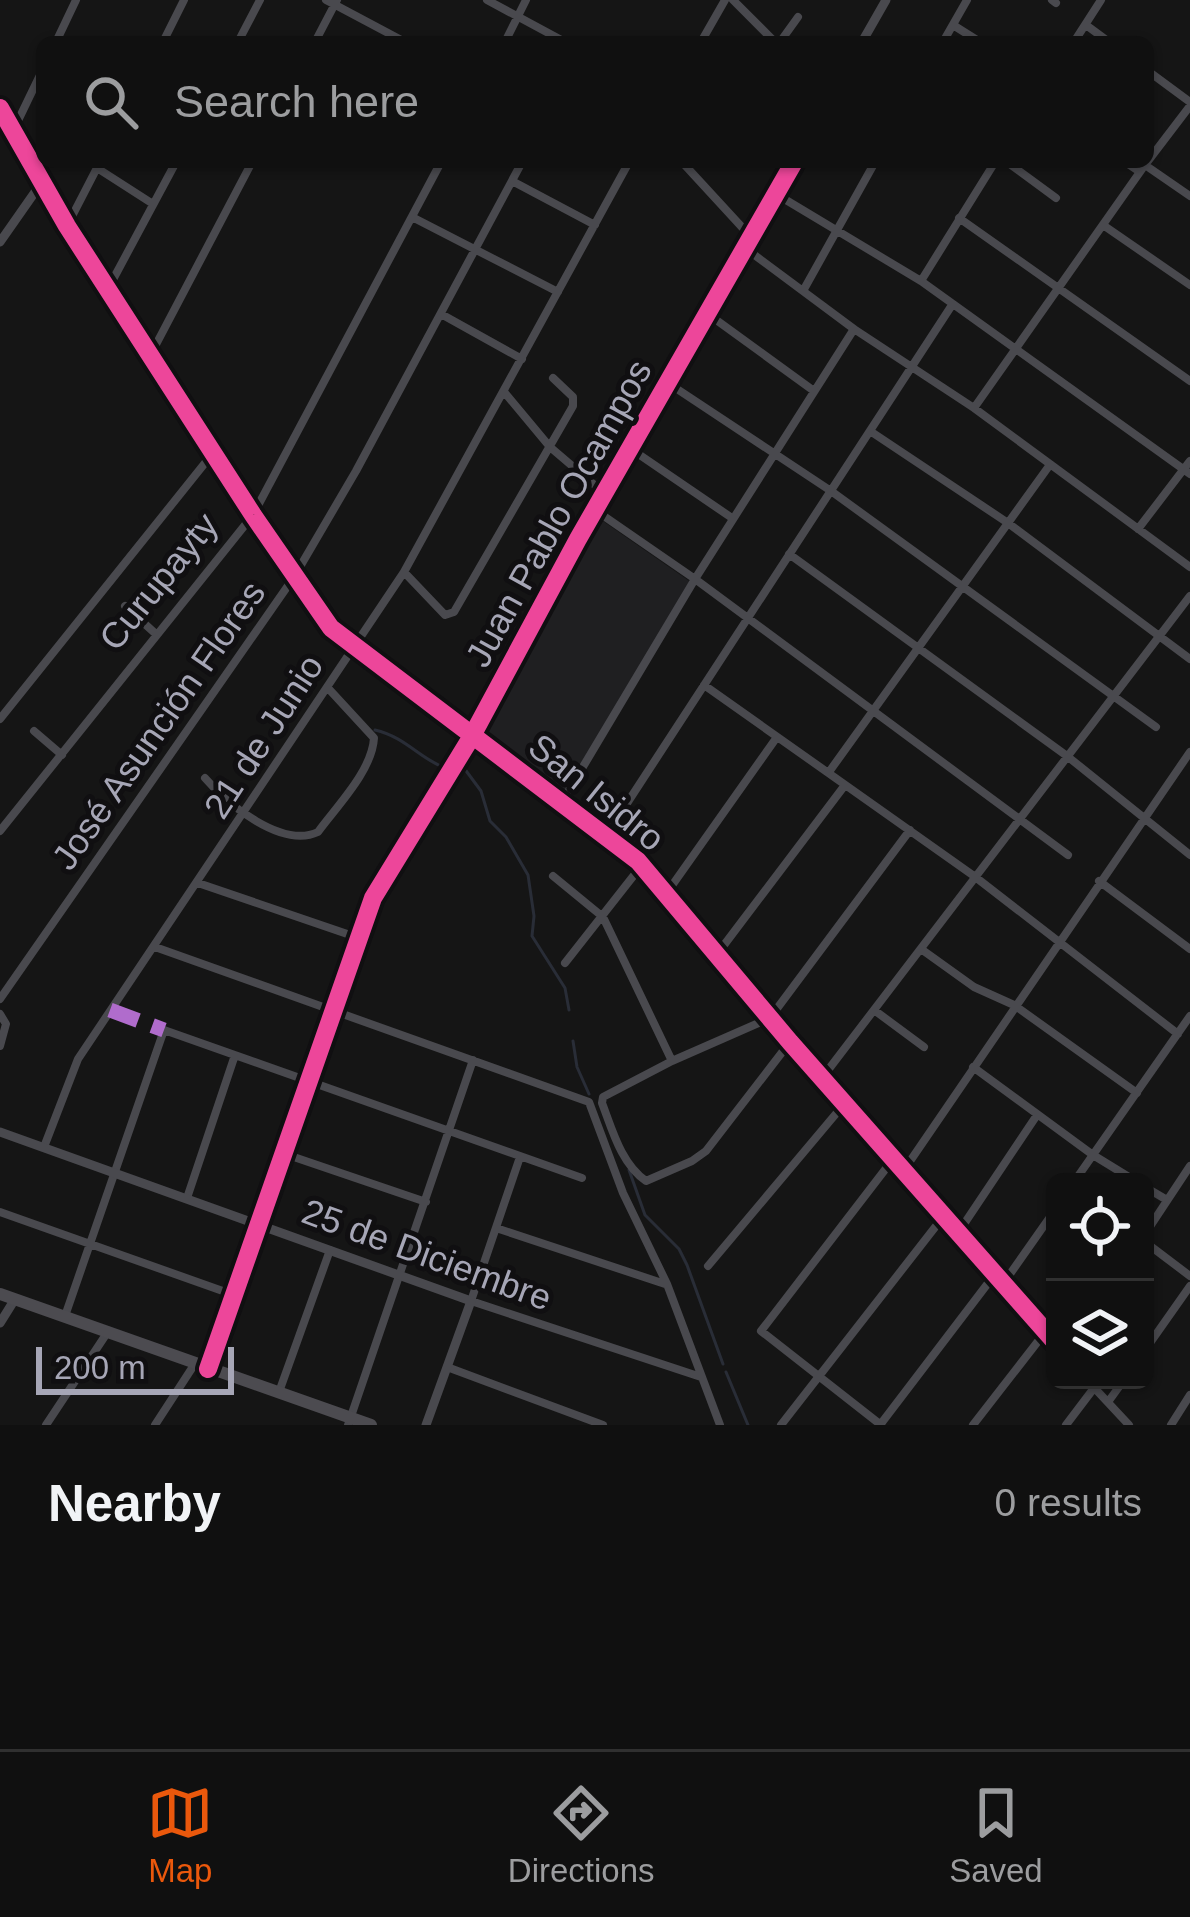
<!DOCTYPE html>
<html lang="en">
<head>
<meta charset="utf-8">
<style>
  :root { --surface:#101010; --page:#1e1e1e; --text:#f1f3f6; --muted:#9c9d9f; --line:#303030; --accent:#ea580c }
  body { margin:0; font-family:Helvetica,sans-serif; background:var(--page); color:var(--text) }
  .controls { position:absolute; right:36px; bottom:36px; display:grid; overflow:hidden; border-radius:18px; box-shadow:0 3px 9px #0004 }
  .controls button { width:108px; height:108px; display:grid; place-items:center; padding:0; border:0; border-bottom:3px solid var(--line); background:var(--surface); color:var(--text); font:60px sans-serif }
  .scale { position:absolute; left:36px; bottom:30px; width:198px; box-sizing:border-box; padding-left:12px; border:6px solid #a6a6b6; border-top:0; font-size:33px; line-height:42px; white-space:nowrap; color:#a6a6b6; -webkit-text-stroke:9px #100f11; paint-order:stroke }
  .list { margin:0; padding:0; list-style:none }
  h2 { display:flex; justify-content:space-between; align-items:center; height:156px; margin:0; padding:0 48px; font-size:51px }
  h2 small { font-size:39px; font-weight:400; color:var(--muted) }
  .icon { flex:none; width:66px; height:66px; fill:none; stroke:currentColor; stroke-width:2; stroke-linecap:round; stroke-linejoin:round }
  .map { position:relative; flex:none; width:1190px; height:1425px; overflow:hidden }
  .search { position:absolute; background:var(--surface); box-shadow:0 3px 9px #0004; left:36px; right:36px; top:36px; height:132px; display:flex; align-items:center; gap:30px; box-sizing:border-box; padding:0 42px; border-radius:18px; color:var(--muted); font-size:45px }
  .sheet { height:324px; background:var(--surface) }
  nav { display:flex; justify-content:space-around; align-items:center; box-sizing:border-box; height:168px; border-top:3px solid var(--line); background:var(--surface); font-size:33px; color:var(--muted) }
  nav a { display:grid; justify-items:center; gap:6px }
  nav .on { color:var(--accent) }
  .map>svg:first-child { display:block }
</style>
</head>
<body>
<div class="map">
<svg width="1190" height="1425" viewBox="0 0 1190 1425">
  <rect width="100%" height="100%" fill="#151515"/>
  <path fill="#1f1f21" d="M600,519L695,585L565,792L482,730Z"/>
  <g fill="none" stroke-linecap="round" stroke-linejoin="round">
    <path stroke="#292d37" stroke-width="3" d="M375,730C406,737 422,761 446,768
      M459,768H464L481,791L490,821L506,837L528,875L534,916L532,936L565,988L569,1010
      M573,1041L577,1067L589,1094
      M629,1170L645,1215L679,1249L687,1265L723,1364
      M726,1372L748,1425"/>
    <path stroke="#49494e" stroke-width="8" d="M326,0L405,42
      M487,0L565,42
      M733,0L775,42
      M1052,0L1056,3
      M953,25L980,42
      M1086,25L1109,42
      M56,42L76,0
      M163,42L184,0
      M238,42L260,0
      M315,42L337,0
      M505,42L526,0
      M701,42L725,0
      M780,42L798,17
      M943,42L967,0
      M1074,42L1101,0
      M1148,71L1190,102
      M13,131L42,71
      M1148,161L1190,106
      M682,162L751,237
      M1007,162L1056,198
      M1125,162L1140,172
      M1145,165L1190,196
      M97,168L153,204
      M512,181L595,225
      M776,194L921,281L1190,474
      M412,217L558,292
      M959,218L1190,381
      M1103,225L1190,285
      M67,226L100,162
      M745,248L854,329L974,408L1190,567
      M921,281L995,162
      M109,287L176,162
      M803,291L875,162
      M441,314L522,359
      M708,314L814,391
      M854,329L695,579L1068,855
      M151,354L252,162
      M668,383L831,491L1156,727
      M505,393L550,447L605,494
      M974,408L1147,162
      M870,431L1008,523L1190,659
      M631,449L732,518
      M1138,529L1190,461
      M789,554L1067,756L1190,855
      M404,572L445,615L454,612L573,406V397L553,378
      M125,606L157,635
      M704,685L974,876L1178,1034
      M0,719L213,453
      M34,731L62,755
      M472,736L638,861L790,1042L1055,1342
      M829,772L1049,466
      M205,778C227,804 282,849 318,832C337,806 372,771 374,738L327,687
      M562,802L695,579L595,510
      M0,831L253,515L441,162
      M607,834L952,305
      M553,876L603,917L672,1061
      M1099,881L1190,949
      M198,883L359,938
      M666,894L777,737
      M155,947L589,1102L623,1193L667,1284L720,1425
      M921,949L974,987L1014,1005L1137,1093
      M718,953L845,785
      M565,963L642,865
      M0,999L294,577L356,471L522,162
      M874,1010L924,1047
      M0,1014L6,1024L0,1046
      M790,1042L706,1151L692,1161L646,1181C621,1164 612,1129 602,1103L603,1097L672,1061L770,1018L910,830
      M973,1067L1093,1155L1137,1182
      M822,1078L1190,596
      M44,1147L78,1059L404,572L629,162
      M282,1153L426,1202
      M520,1157L471,1301L701,1377
      M904,1170L1190,752
      M1074,1182L1190,1016
      M1145,1187L1167,1200
      M187,1198L235,1055
      M0,1212L234,1295
      M496,1228L665,1284
      M958,1233L1037,1115
      M1145,1234L1190,1166
      M1145,1242L1190,1276
      M708,1266L845,1103
      M1003,1284L1055,1210
      M65,1316L164,1030L582,1178
      M1145,1350L1190,1286
      M447,1367L603,1425
      M1087,1380L1129,1425
      M279,1392L330,1250
      M1108,1402L1124,1380
      M46,1425L107,1333
      M155,1425L194,1365
      M348,1425L473,1060
      M781,1425L943,1217
      M880,1425L995,1274
      M881,1425L761,1331L894,1158
      M973,1425L1046,1331
      M1066,1425L1094,1388
      M1171,1425L1190,1395"/>
    <path stroke="#49494e" stroke-width="9" d="M862,42L886,0
      M0,108L67,226L319,613L353,648L472,736
      M0,242L42,182
      M0,1132L471,1301L426,1425
      M0,1323L15,1299
      M208,1369L373,898L472,736L578,539L794,162"/>
    <path stroke="#4c4b50" stroke-width="12" d="M0,1294L371,1425"/>
    <path stroke="#b06ccc" stroke-width="15" stroke-dasharray="30 15" stroke-linecap="butt" d="M110,1010L164,1030"/>
    <g stroke="#100f11" stroke-width="26">
      <path id="cycleway" d="M0,108L67,226L253,515L331,628L638,861L790,1042L1055,1342
        M208,1369L373,898L472,736L578,539L794,162"/>
    </g>
    <use href="#cycleway" stroke="#ed469a" stroke-width="18"/>
  </g>
  <g text-anchor="middle" stroke-width="10" stroke-linejoin="round" paint-order="stroke">
    <g font-size="36" fill="#a6a6b6" stroke="#100f11">
      <text transform="translate(558 513) rotate(-61)" y="13">Juan Pablo Ocampos</text>
      <text transform="translate(158 581) rotate(-51)" y="13">Curupayty</text>
      <text transform="translate(158 725) rotate(-55)" y="13">José Asunción Flores</text>
      <text transform="translate(263 736) rotate(-57)" y="13">21 de Junio</text>
      <text transform="translate(597 792) rotate(39)" y="13">San Isidro</text>
      <text transform="translate(427 1254) rotate(20)" y="13">25 de Diciembre</text>
    </g>
  </g>
</svg>
<div class="controls">
<button><svg class="icon" aria-label="locate" viewBox="0 0 24 24"><circle cx="12" cy="12" r="6"/><path d="M12 2v4M12 18v4M2 12h4M18 12h4"/></svg></button>
<button><svg class="icon" aria-label="layers" viewBox="0 0 24 24"><path d="M12 4l9 5-9 5-9-5zM3 14l9 5 9-5"/></svg></button>
</div>
<div class="scale">200 m</div>
<div class="search"><svg class="icon" aria-label="search" viewBox="0 0 24 24"><circle cx="10" cy="10" r="6"/><path d="M15 15l6 6"/></svg>Search here</div>
</div>
<section class="sheet">
<h2>Nearby<small>0 results</small></h2>
<ul class="list">
</ul>
</section>
<nav>
<a class="on"><svg class="icon" aria-label="map" viewBox="0 0 24 24"><path d="M3 6l6-2 6 2 6-2v14l-6 2-6-2-6 2zM9 4v14M15 6v14"/></svg>Map</a>
<a><svg class="icon" aria-label="directions" viewBox="0 0 24 24"><path d="M12 3l9 9-9 9-9-9zM9 14v-3h6M13 9l2 2-2 2"/></svg>Directions</a>
<a><svg class="icon" aria-label="saved" viewBox="0 0 24 24"><path d="M7 4h10v16l-5-4-5 4z"/></svg>Saved</a>
</nav>
</body>
</html>
